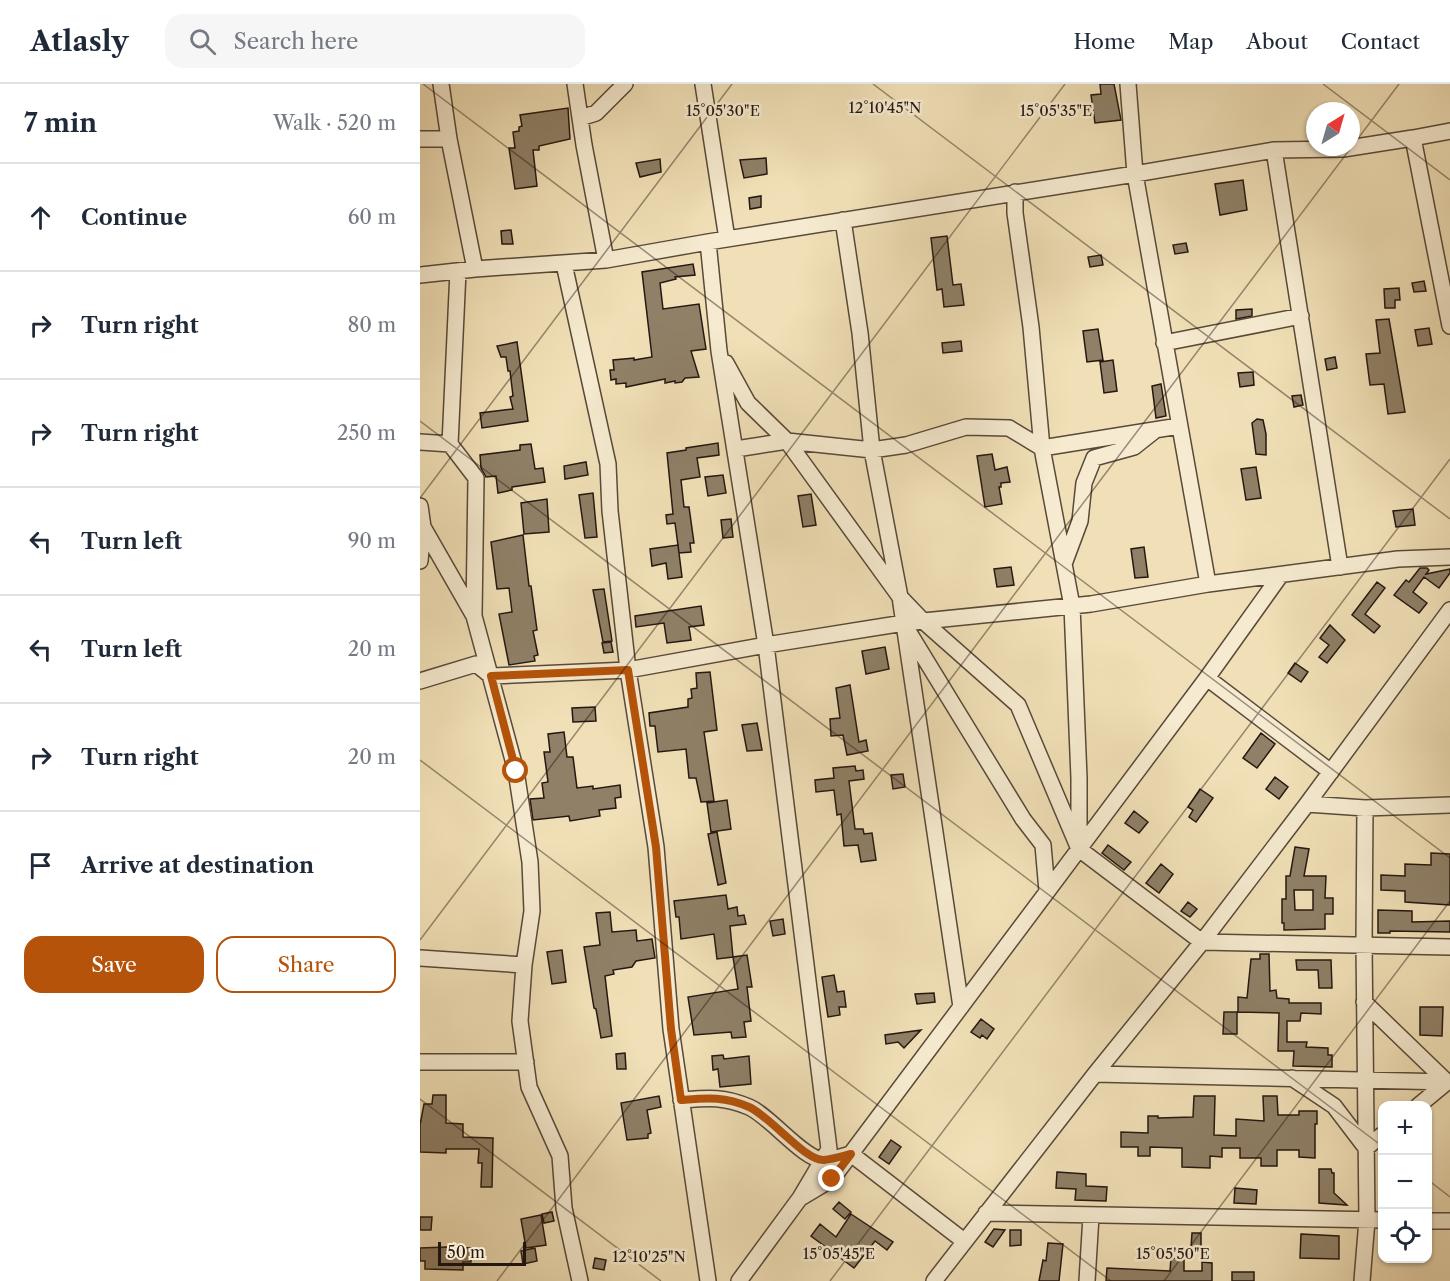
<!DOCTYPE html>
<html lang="en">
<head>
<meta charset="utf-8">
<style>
  :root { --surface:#fff; --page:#f6f6f7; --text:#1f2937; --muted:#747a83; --line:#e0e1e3; --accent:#b45309 }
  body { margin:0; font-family:"Libre Caslon Text",serif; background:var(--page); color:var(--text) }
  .controls { position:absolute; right:18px; bottom:18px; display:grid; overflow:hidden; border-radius:12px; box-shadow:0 2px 4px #0004 }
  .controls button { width:54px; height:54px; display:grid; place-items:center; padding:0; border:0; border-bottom:2px solid var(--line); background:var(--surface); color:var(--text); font:30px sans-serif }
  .compass { position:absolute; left:886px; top:18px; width:54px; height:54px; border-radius:50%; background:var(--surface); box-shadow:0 2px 4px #0004; rotate:37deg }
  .scale { position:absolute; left:18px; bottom:15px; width:88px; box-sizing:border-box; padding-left:6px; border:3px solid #251711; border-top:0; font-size:16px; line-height:21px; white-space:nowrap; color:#251711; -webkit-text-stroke:4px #f6ebd0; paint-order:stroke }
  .stop { position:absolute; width:18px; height:18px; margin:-14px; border:4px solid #b45309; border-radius:50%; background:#fff }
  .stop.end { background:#b45309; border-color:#fff; box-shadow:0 2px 6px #0008 }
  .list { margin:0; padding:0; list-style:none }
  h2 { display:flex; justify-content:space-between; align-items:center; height:78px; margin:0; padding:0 24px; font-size:26px }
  h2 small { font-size:20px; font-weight:400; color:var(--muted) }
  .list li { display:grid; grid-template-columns:39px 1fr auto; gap:18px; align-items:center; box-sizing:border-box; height:108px; padding:0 24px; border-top:2px solid var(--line) }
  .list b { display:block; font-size:22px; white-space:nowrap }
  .list em { font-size:20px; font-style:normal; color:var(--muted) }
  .actions { display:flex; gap:12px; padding:18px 24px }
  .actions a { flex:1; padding:14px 0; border:2px solid var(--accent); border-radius:18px; text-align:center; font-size:21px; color:var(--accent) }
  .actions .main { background:var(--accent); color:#fff }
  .icon { flex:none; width:33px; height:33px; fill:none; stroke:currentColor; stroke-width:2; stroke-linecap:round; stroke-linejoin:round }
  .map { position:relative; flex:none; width:1030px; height:1197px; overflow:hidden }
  header { display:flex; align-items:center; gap:36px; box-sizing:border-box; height:84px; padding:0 30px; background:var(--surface); border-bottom:2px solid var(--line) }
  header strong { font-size:28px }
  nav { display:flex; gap:33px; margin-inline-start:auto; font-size:21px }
  .search { width:420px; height:54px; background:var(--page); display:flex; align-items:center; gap:15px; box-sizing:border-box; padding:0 21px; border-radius:18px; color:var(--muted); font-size:22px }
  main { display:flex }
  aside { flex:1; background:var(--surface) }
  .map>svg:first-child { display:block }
</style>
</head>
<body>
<header>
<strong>Atlasly</strong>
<div class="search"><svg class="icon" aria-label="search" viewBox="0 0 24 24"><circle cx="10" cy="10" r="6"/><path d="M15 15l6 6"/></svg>Search here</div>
<nav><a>Home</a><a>Map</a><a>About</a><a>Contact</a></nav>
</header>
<main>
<aside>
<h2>7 min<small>Walk · 520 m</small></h2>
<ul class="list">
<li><svg class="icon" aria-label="ahead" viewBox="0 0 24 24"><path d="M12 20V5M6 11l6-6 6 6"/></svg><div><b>Continue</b></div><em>60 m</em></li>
<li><svg class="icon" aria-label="right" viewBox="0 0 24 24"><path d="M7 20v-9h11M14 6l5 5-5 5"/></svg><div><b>Turn right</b></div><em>80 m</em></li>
<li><svg class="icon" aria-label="right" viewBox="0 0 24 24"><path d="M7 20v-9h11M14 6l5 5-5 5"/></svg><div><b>Turn right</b></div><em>250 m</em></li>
<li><svg class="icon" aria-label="left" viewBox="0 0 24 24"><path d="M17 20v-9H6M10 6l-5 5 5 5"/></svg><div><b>Turn left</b></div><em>90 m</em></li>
<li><svg class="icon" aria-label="left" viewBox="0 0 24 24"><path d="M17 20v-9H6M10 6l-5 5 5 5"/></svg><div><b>Turn left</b></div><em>20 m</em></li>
<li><svg class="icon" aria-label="right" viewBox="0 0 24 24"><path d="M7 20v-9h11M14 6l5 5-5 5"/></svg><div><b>Turn right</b></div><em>20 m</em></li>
<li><svg class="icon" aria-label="arrive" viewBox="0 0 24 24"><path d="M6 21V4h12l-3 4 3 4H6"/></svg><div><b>Arrive at destination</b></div></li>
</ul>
<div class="actions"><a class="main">Save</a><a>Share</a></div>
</aside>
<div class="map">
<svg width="1030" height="1197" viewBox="0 0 1030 1197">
  <rect width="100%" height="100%" fill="#f1e0b7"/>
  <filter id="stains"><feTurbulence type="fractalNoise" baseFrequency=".00333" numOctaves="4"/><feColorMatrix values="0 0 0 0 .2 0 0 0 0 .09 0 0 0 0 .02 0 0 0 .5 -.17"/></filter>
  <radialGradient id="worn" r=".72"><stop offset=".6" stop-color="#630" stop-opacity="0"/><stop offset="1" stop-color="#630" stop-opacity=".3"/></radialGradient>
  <path fill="#8f8067" stroke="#251711" stroke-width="1.5" fill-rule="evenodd" d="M680,0H694L701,36L675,39L671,11L681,10Z
    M148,24L150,55L119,62V66H113L117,102L95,105L89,64H95L93,48L99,47V43L102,42L100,31Z
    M346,74L347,90L324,94L320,76Z
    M240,75L241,88L220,93L216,79Z
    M823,96L827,126L800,131L795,100Z
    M341,112V123L330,125L329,114Z
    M91,146L93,160H82L81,147Z
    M527,152L533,201L541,200L544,221L524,223L522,205L517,206L511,154Z
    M766,159L768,168L755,170L753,161Z
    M681,171L683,181L670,183L668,173Z
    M273,180L275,191L255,193L256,195L240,199L243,225L279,220L286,265L271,267L279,293L265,294L262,298L255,299V297L245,299V295L206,303V299L196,300V295L191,296L190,286H194L193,276L214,274V276L232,273L222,188Z
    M1004,197L1006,207L994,208L992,199Z
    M979,204L980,216H975V224H965L964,205Z
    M832,225V232L816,235V226Z
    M969,235L985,328L968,330L964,300L950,301L946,270L960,269L956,236Z
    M1009,244L1012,260L998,262L995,246Z
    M678,245L683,276L667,278L663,247Z
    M541,257L542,267L523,269L522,259Z
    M97,258L108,337L62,344L60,329L93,325L90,313L93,312L90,287H88L86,273H81L77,262Z
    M915,273L917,284L907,286L905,275Z
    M693,276L697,307L684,309L680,278Z
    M833,288L834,301L820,303L818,289Z
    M741,300L746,332L736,334L732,302Z
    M881,311L883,321L874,323L872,312Z
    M837,335L843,336L846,350V371L836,370L832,339Z
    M298,359L299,371L277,374L280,393L261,396L264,423H269L274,459H270L271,468L259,469L255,439L247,440L246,431L253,430L247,369L266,366V364Z
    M111,360L115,385L123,384L125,398L92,403V406L78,409L76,392L66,393L61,384L60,371L100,366V361Z
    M572,370L575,386L587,383L590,398L581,399V403H579L582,420L565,423L557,372Z
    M166,378L168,391L145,395L144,382Z
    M836,383L841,414L826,416L821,385Z
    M303,391L306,409L288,412L285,393Z
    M173,409L177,453L165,454L159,411Z
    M391,410L396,441L383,443L378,412Z
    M127,415L129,448L104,450L101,419Z
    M993,425L995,441L976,443L973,427Z
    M311,435L313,453L303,454L301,436Z
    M103,451L109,502H111L117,546L113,547L118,571L114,572L115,577L89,581L79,530L92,528L89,504L77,505L71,458Z
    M258,461L262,493L248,495L246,479L232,482L230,465Z
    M724,463L728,493L715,494L711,465Z
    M591,483L594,501L577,503L574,485Z
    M1000,484H1007L1009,486L1006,490L1030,485V489L1019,504L1004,493L993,508L1007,519L999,529L974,511L986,496L989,498Z
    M957,498L965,504L945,530L960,542L954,549L932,531Z
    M184,505L192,557L183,558L173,506Z
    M281,522L284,541L269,543L271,556L247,559L244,539L216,543L215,532Z
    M910,541L925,556L907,579L899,573L909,561L900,554Z
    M191,558L193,568L184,569L182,559Z
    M465,563L469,585L446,590L442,567Z
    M875,579L888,588L881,598L868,589Z
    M290,588L297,646L284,648L294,717L281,718L276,694H269L266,665L238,668L235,642H230L229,629L268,623V615L272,614L271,605L277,604L276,589Z
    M430,601L439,658L446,656L448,667L427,671L423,651L411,652L410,635L420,634L416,604Z
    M175,623L176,637L153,638L152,624Z
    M337,639L342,666L327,667L322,641Z
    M144,648L147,673H153L157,704L173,702V705L200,701L201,713L195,714L196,724L179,726L180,732L150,737L149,732L113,736L110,715L124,714L122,699L128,698L124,668H130L128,650Z
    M841,649L855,660L837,684L823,674Z
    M435,682L436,687L443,686L444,695L429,697L435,745H443L444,750L452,749L456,776L441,778L438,761L424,762L421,730L417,731L414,706L396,708L395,696L414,694L413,684Z
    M483,690L485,703L473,705L471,691Z
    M855,693L868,703L859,715L846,705Z
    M780,705L793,714L776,738L769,733L773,726L768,723Z
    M307,716L311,745L291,748L287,719Z
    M714,727L728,738L719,749L705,739Z
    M297,748L306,799L298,801L288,750Z
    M688,761L711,778L704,786L682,769Z
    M875,763L889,765L884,792H906L905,814H913V830H905V845L864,846V839H862V815H866V792H870ZM874,806H893V826H875Z
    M1011,769L1030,770V821L985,818V807L961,806V791L985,792V780L1011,781Z
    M741,780L753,790L739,809L726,799Z
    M306,811L308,825L317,823L318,832L324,831L326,840L310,842L313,873L297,875L294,850L261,855L259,833H256L254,817Z
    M768,818L777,825L770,833L761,827Z
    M958,826L992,827V838L1030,837V848L970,847V849H958Z
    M190,828L192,848L216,846L217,857L232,855L235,874L216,877L212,883L193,886L194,890L185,892L192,952L181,954L176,925L174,924L164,863L180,861L176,829Z
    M363,835L365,850L353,852L350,837Z
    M142,866L146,898L132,900L127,868Z
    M840,870H849L850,907L856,906L857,914L869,915V919H901V930L881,929L880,937H867V958H887L886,963L908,964V971H912V983L873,982L874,967H858L859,929L818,928V913L827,914L831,875H840Z
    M327,871L332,903H327L331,937L324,938L326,953L312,954L311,948L274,951L268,913L318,905L313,873Z
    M876,876H911L912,904H899L898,886H877Z
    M414,891L417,908L424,907L426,923H419L420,931L408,933L402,893Z
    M514,909L515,918L497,920L495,910Z
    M1000,923H1023L1022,952L1000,951Z
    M804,928H817V950H803Z
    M561,935L574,945L567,955L562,951L560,954L551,948Z
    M501,946L484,964L478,958L466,960L465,951Z
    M205,969L206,985H197L196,970Z
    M303,971L304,975L329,972L331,1000L300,1003L298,985L293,986L292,972Z
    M13,1011H26V1039L43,1040V1053L73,1054L72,1103H61L62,1079H58L59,1065H26V1069L0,1068V1041L4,1020H12Z
    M239,1012L241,1023L227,1026L231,1049L228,1050V1054L207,1056L201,1019Z
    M774,1012H795L794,1051L816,1052V1035L844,1037L843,1012H857L858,1031H879V1027H897V1040H895V1074L879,1073V1066H857V1082H841V1074H820V1064H802V1073L790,1072V1084L762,1083V1064L730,1063V1072H718V1063H701V1048L728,1049V1032H738V1034L773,1033Z
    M471,1056L481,1063L469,1080L459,1073Z
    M899,1085H911L912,1089H914V1109L927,1121L899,1119Z
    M637,1088L666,1090V1102L687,1103L686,1117L655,1116L656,1105L636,1104Z
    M815,1104L837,1106L836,1120L814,1119Z
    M419,1118L431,1128L425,1135L413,1125Z
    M132,1128L134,1137L124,1139L122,1130Z
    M431,1130L473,1158L467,1166L455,1157L434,1184L391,1152L400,1140L416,1153Z
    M121,1131L126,1161L106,1164L101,1135Z
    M0,1133H12L11,1146H0Z
    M574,1145L585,1146L573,1163L565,1158Z
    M590,1146H601V1161L590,1162Z
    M772,1149H781V1165L771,1164Z
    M881,1150L919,1152V1175L880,1174Z
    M628,1159L643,1160L639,1197H619L623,1176L626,1177Z
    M27,1163L51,1164V1178H43V1186L5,1185V1177H0V1164Z
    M115,1164L117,1177L103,1180L101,1167Z
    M175,1174L186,1176L184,1186L173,1184Z
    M751,1174L764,1175V1187H782V1178L792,1179V1197H686L687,1184L750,1187Z
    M812,1188H834V1197H812Z"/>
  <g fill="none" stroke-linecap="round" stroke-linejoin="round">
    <g stroke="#58493a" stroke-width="18">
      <path id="minor" d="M21,0L29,55L55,185
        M155,0L164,61L186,176
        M283,0L307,155
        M708,0L715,90L788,500
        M160,34L176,29L205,0
        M993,54L1030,47
        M0,55H29
        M854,66L920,483
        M595,108V129L611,243L622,364L652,522L659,694V758
        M423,136L440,249L452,366L480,513L541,923
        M288,158L299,267L346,561L409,1065L380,1114L319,1197
        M144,180L188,380L190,427L208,586L236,763L251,945L288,1197
        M0,191L55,185L186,176L288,158L715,90L854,66L923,65L993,54L1030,242
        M744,259L881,232
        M306,279L328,319L367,357L480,513L503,537L598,621L659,765L782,858L1030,863
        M0,358L30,360L38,187
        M30,360L56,394L54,531
        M316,365L367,357L452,366L486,361L546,343L589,344L622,364L759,342
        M0,422L3,443L0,477
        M3,443L54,532L96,687L110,778L112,827L104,881L100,937L109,1003L140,1072L144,1124L160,1197
        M644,480L660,437L664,399L674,374L714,363L733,348
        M488,547L603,735L623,761L627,807
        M787,594L911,688
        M0,597L56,580L71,592L208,586L346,561L484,539L671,520L788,500L978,475L1030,473
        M887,720L945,724L1030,721
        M0,874L104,881
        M944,918L1027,998L998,1022
        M0,978H106
        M675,990L1030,998
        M872,994L914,1022L946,1064L962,1051
        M261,1016C287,1014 303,1012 329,1023C350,1032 385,1077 404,1076C413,1075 423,1072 431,1070L544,1157
        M382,1113L412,1095L787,594L860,492
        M566,1129L962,1136
        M1008,1137H1030
        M514,1197L675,990L782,858L887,720L1030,526
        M667,1197L671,1132
        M942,1197L947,1136L944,860L945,724"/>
    </g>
    <use href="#minor" stroke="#f6ebd0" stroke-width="15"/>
  </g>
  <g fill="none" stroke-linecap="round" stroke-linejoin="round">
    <path stroke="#b45309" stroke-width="8" d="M96,687L71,592L208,586L236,763L251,945L261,1016C287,1014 304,1012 329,1023C350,1032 385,1077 404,1076C413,1075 423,1072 431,1070L412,1095"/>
  </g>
  <path fill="none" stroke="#251711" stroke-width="1.5" stroke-opacity="0.45" d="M3,0L1030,774M453,0L1030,435M903,0L1030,96M0,337L962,1062M0,414L312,0M0,676L691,1197M0,856L645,0M0,1015L241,1197M1008,1096L1030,1113M77,1197L979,0M410,1197L1030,375M744,1197L1030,817"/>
  <g font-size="15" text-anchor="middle" fill="#251711" stroke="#f6ebd0" stroke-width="5" stroke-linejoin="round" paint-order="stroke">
    <text x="465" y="29">12°10'45"N</text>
    <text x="303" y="32">15°05'30"E</text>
    <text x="636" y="32">15°05'35"E</text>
    <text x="419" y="1175">15°05'45"E</text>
    <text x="753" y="1175">15°05'50"E</text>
    <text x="229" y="1178">12°10'25"N</text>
  </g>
  <rect width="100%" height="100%" filter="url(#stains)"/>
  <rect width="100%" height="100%" fill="url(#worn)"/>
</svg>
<div class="controls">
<button>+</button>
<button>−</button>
<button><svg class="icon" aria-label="locate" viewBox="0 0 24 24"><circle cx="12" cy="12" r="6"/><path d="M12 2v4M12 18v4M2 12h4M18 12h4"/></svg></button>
</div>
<svg class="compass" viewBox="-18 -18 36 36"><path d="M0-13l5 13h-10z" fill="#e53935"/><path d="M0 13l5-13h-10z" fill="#747a83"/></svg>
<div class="scale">50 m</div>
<div class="stop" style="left:96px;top:687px"></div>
<div class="stop end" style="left:412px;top:1095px"></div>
</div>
</main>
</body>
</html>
